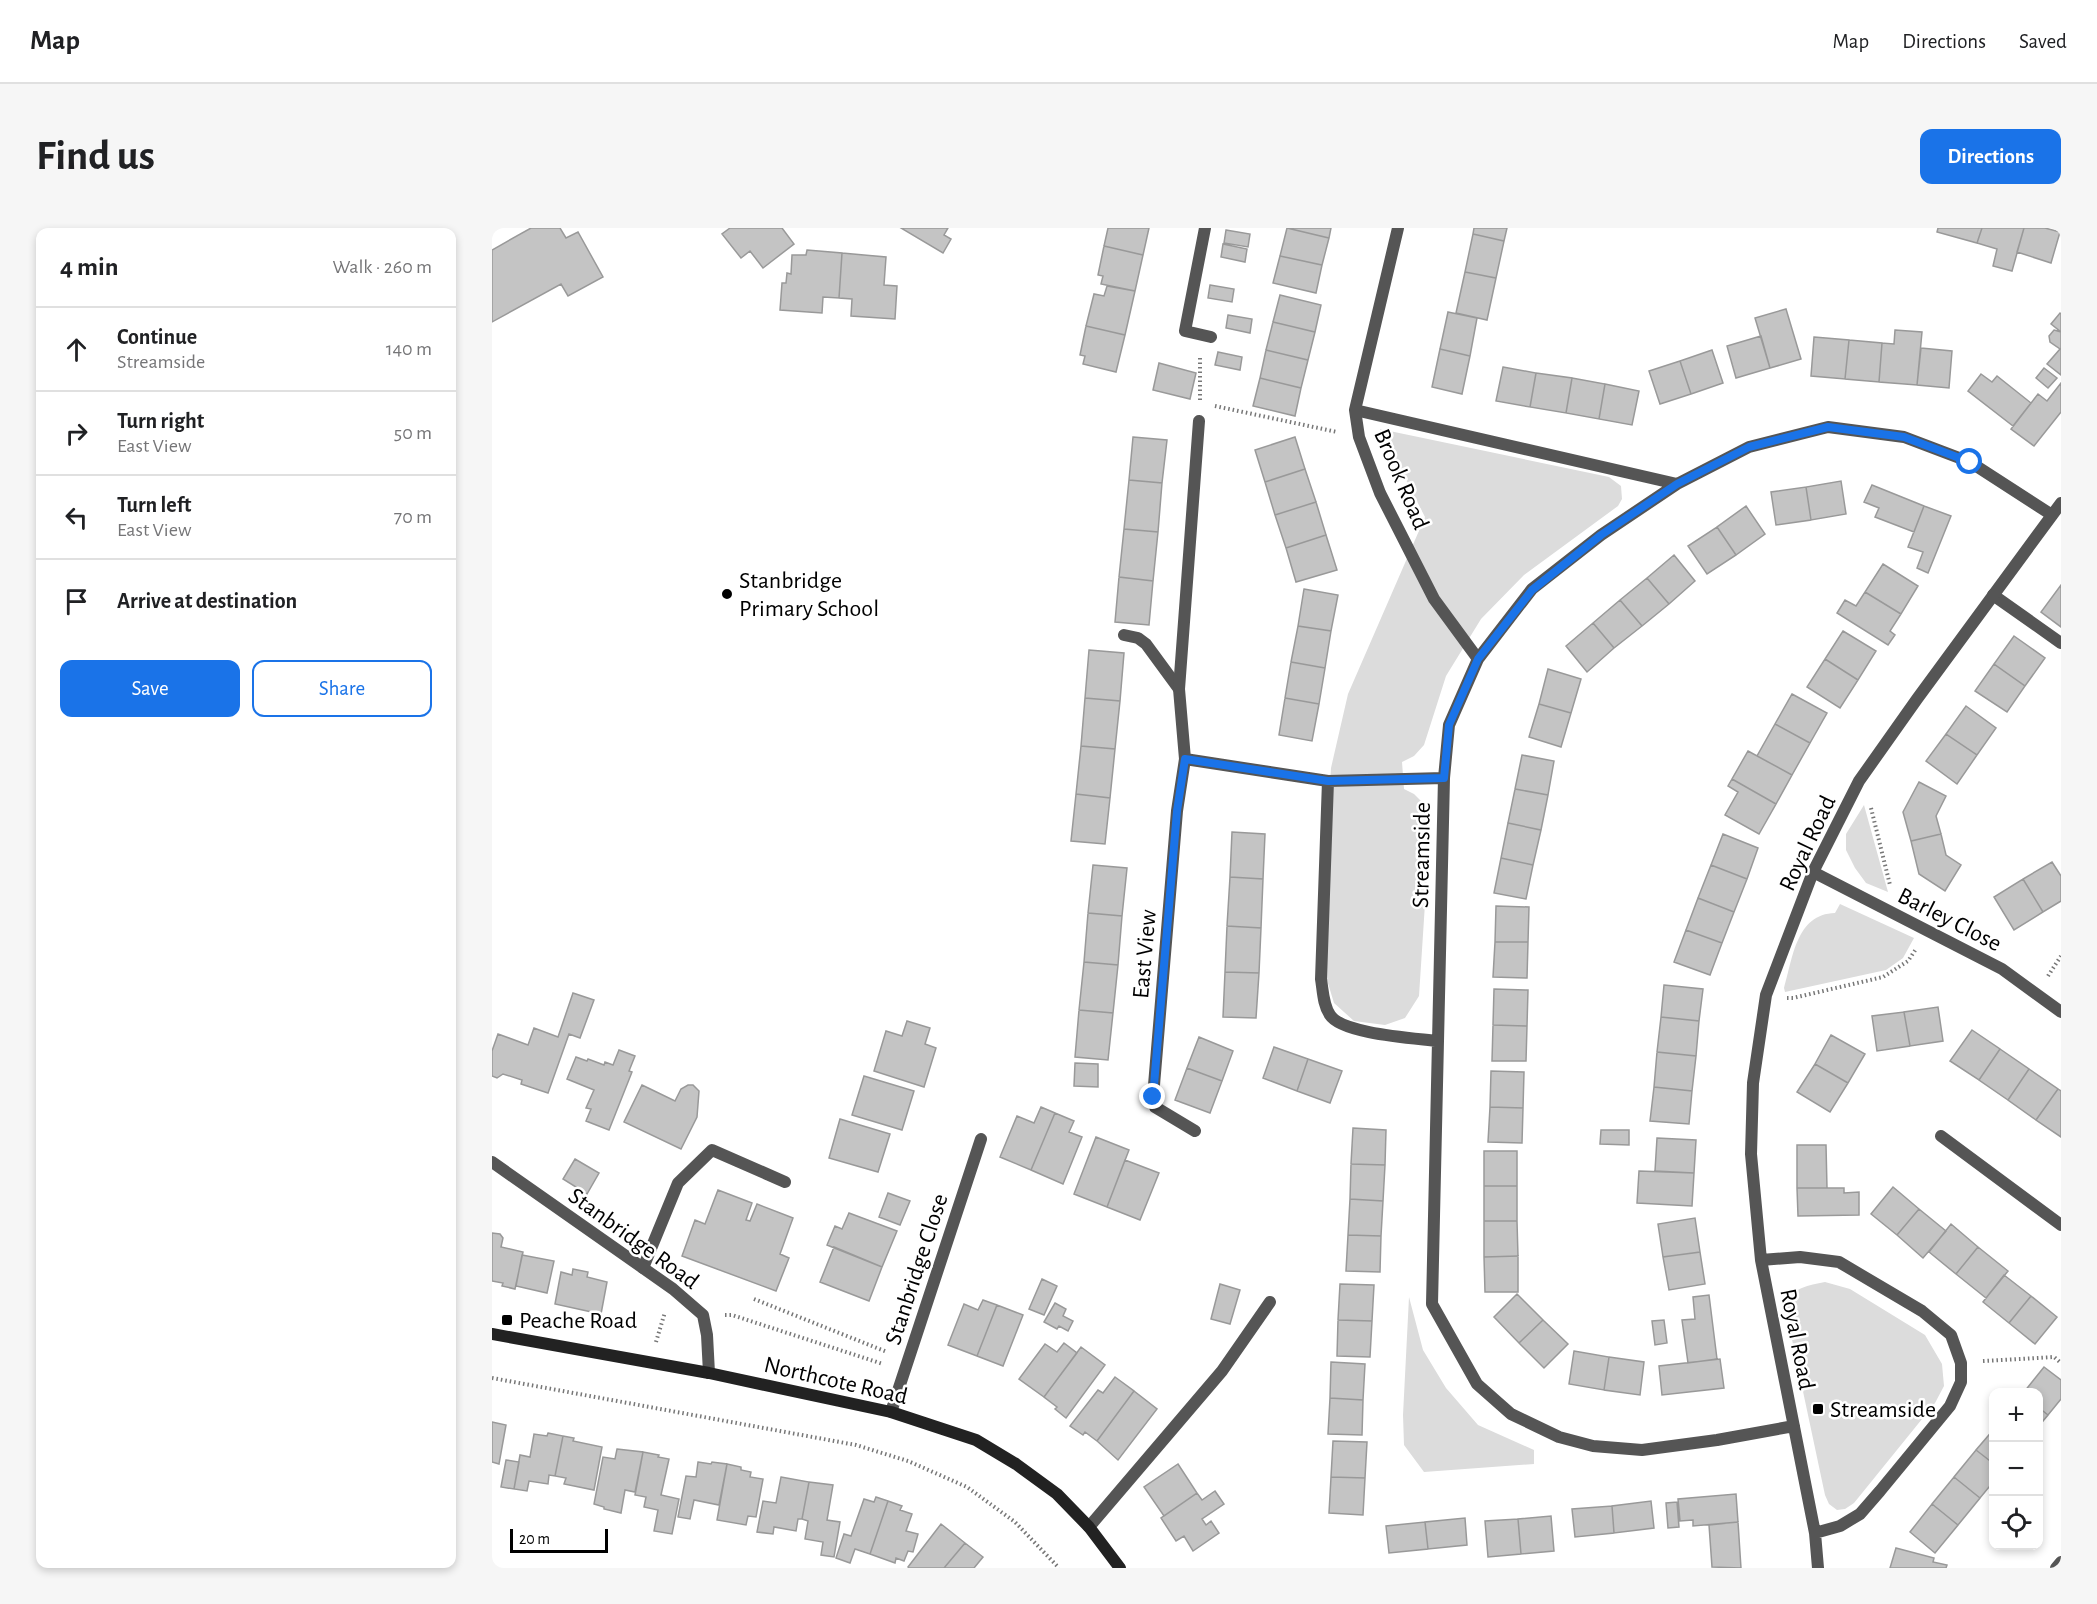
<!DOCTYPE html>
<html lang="en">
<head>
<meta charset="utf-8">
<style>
  :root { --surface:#fff; --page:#f6f6f6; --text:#202124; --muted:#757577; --line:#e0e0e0; --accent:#1a73e8 }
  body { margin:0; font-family:"Alegreya Sans",sans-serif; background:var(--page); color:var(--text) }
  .controls { position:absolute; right:18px; bottom:18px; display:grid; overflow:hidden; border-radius:12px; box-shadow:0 3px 9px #0003 }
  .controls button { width:54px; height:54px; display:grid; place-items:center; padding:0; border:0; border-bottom:2px solid var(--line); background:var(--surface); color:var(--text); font:30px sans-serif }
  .scale { position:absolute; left:18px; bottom:15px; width:98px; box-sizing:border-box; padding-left:6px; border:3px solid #000; border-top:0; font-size:16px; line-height:21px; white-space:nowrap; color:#000; -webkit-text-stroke:4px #fff; paint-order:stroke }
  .stop { position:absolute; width:18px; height:18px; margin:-14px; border:4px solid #1a73e8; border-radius:50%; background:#fff }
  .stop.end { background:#1a73e8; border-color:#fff; box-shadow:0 2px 6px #0008 }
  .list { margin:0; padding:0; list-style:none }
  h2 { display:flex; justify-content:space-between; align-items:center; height:78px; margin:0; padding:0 24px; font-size:26px }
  h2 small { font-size:20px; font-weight:400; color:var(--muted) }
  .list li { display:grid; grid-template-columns:39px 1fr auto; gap:18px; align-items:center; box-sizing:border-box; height:84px; padding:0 24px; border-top:2px solid var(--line) }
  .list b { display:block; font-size:22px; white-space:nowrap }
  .list p { margin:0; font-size:20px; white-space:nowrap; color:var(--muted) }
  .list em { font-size:20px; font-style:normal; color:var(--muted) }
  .actions { display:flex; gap:12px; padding:18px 24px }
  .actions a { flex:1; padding:14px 0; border:2px solid var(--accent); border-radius:12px; text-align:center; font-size:21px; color:var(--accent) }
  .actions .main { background:var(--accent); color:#fff }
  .icon { flex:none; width:33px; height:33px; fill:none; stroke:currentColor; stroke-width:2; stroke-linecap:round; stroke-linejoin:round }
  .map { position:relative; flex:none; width:1569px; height:1340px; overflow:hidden; border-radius:12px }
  header { display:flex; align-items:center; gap:36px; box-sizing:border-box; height:84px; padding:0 30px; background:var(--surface); border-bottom:2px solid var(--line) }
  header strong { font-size:28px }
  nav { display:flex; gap:33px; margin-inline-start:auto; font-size:21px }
  .intro { display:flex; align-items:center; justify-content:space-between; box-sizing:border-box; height:144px; padding:0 36px }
  h1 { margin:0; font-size:42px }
  .button { padding:15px 27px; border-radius:12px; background:var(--accent); color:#fff; font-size:21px; font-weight:700 }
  main { display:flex; gap:36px; padding:0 36px }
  aside { flex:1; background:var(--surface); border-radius:12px; box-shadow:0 3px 9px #0003 }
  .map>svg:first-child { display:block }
</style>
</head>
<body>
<header>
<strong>Map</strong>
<nav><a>Map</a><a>Directions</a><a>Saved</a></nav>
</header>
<div class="intro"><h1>Find us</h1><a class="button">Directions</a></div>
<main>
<aside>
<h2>4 min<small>Walk · 260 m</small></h2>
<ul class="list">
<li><svg class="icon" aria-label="ahead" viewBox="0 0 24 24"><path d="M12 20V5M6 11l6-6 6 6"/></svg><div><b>Continue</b><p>Streamside</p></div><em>140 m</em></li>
<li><svg class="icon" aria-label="right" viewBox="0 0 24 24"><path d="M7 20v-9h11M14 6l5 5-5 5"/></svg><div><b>Turn right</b><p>East View</p></div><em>50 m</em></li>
<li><svg class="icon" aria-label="left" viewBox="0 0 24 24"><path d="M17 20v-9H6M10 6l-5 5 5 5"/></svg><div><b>Turn left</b><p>East View</p></div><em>70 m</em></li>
<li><svg class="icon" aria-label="arrive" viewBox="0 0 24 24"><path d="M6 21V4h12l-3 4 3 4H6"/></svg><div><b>Arrive at destination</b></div></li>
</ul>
<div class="actions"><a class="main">Save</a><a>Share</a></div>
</aside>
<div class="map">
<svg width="1569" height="1340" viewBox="0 0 1569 1340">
  <rect width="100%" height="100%" fill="#fff"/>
  <path fill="#dcdcdc" d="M888,201L1117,249L1129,258L1130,271L1126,278L1032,347L989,391L954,448L932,517L922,528L910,534L912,561L922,566L939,583L927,768L913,790L893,797L862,793L842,775L828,729L839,540L856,466L933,289Z
    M1372,577L1396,664L1374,655L1363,640L1354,622V606Z
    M1348,676L1422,710L1411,730L1394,742L1293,764L1292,760C1301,730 1304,686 1343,685Z
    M1333,1054L1358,1061L1433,1107L1450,1136L1452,1158L1443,1175L1362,1275L1353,1281L1345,1282L1337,1276L1333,1267L1292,1074C1302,1060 1316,1057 1333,1054Z
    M917,1069L931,1122L954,1160L986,1197L1042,1222V1236L932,1244L912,1217L911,1187Z"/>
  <path fill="#c4c4c4" stroke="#999" stroke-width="1.5" d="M39,0H68L74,10L86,4L111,49L76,68L69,56L0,94V22Z
    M238,0H290L302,16L271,40L258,23L249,30L230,6Z
    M409,0H456L452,7L459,11L451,25Z
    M616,0H657L651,27L612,18Z
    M795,0H839L837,10Z
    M795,0L837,10L830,37L788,28Z
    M982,0H1015L1012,13L981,6Z
    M1446,0H1490L1485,15L1445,4Z
    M1490,0H1532L1520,43L1501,38L1505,21L1485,15Z
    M1532,0H1553L1568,4L1559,35L1525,24Z
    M734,2L758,6L756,19L732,15Z
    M981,6L1012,13L1004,50L973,44Z
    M731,16L755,21L753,34L729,29Z
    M612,18L651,27L643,63L609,56L611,48L606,47Z
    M315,22L350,25L347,70L331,69L330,85L288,82L290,55H294L295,45L299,46L300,27H314Z
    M350,25L394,29L392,57L405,58L403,91L359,88L360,71L347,70Z
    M788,28L830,37L824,65L781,55Z
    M973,44L1004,50L995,92L964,85Z
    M718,57L742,61L740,74L716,70Z
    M615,58L643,63L633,107L594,98L602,66L612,68Z
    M788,67L829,77L823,104L781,94Z
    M1294,81L1309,131L1278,140L1263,90Z
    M956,84L985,90L978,128L948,121Z
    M1568,85L1569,86V104L1559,96Z
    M736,87L760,91L758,105L734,100Z
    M781,94L823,104L816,132L774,122Z
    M594,98L633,107L624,144L591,136L593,128L588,127Z
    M1403,102L1430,104L1425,157L1387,154L1390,115L1402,116Z
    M1562,102L1569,104V147L1555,136L1568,121L1558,114L1557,108Z
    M1269,108L1278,140L1244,150L1235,118Z
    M1322,109L1357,112L1353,151L1319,148Z
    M1357,112L1390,115L1387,154L1353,151Z
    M1429,120L1460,123L1457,160L1425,157Z
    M948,121L978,128L970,166L940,159Z
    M774,122L816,132L809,160L768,150Z
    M1220,122L1231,155L1199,166L1188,133Z
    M726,124L750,129L748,142L723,137Z
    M1188,133L1199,166L1168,176L1157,143Z
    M667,135L704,145L698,171L661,162Z
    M1011,139L1044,145L1038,179L1004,173Z
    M1552,140L1565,150L1556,160L1544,150Z
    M1044,145L1080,150L1074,185L1038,179Z
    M1489,146L1500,154L1505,148L1539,175L1521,198L1476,163Z
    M768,150L809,160L803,188L761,178Z
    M1080,150L1113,156L1107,191L1074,185Z
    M1569,155V184L1542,218L1519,201L1546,166L1555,173Z
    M1113,156L1147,163L1140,197L1107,191Z
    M641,209L675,212L670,255L637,252Z
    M803,209L813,241L773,254L763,222Z
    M813,241L824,274L783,287L773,254Z
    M637,252L670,255L666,304L632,301Z
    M1349,253L1354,286L1319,292L1314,259Z
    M1380,257L1432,278L1422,304L1383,289L1387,280L1372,274Z
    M1314,259L1319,292L1284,297L1279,264Z
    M824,274L834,307L794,320L783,287Z
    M1254,278L1273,306L1244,327L1225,299Z
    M1432,278L1459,288L1436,345L1425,340L1431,324L1416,319Z
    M1225,299L1244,327L1215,346L1196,318Z
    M632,301L666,304L661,353L627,349Z
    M834,307L845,342L804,354L794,320Z
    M1182,327L1203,353L1177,376L1155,350Z
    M1391,336L1426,358L1409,386L1373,364Z
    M627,349L661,353L657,397L623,394Z
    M1155,350L1177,376L1150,398L1128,372Z
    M1569,357V399L1549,384Z
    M812,361L846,367L839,403L806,398Z
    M1373,364L1409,386L1398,403L1403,407L1396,417L1345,385L1353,372L1364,378Z
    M1128,372L1150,398L1122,420L1101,395Z
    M1101,395L1122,420L1095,444L1074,418Z
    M806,398L839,403L833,440L799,434Z
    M1351,403L1384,423L1366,452L1333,431Z
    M1522,408L1553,430L1533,458L1502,436Z
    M597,422L632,425L628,473L593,470Z
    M1333,431L1366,452L1348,480L1315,459Z
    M799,434L833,440L827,476L793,470Z
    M1502,436L1533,458L1515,484L1483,463Z
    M1056,441L1089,451L1079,485L1047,476Z
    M1300,466L1335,485L1318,515L1283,496Z
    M593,470L628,473L623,521L589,518Z
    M793,470L827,476L820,513L787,507Z
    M1047,476L1079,485L1069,519L1037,509Z
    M1474,478L1504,500L1485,527L1454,506Z
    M1283,496L1318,515L1300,547L1265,528Z
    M1454,506L1485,527L1465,556L1434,533Z
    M589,518L623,521L618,570L584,566Z
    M1256,523L1300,547L1284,576L1240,551Z
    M1030,527L1062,533L1056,567L1023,561Z
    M1240,551L1284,576L1267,606L1233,587L1246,564L1236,558Z
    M1427,554L1454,568L1444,588L1449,606L1419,613L1411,584Z
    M1023,561L1056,567L1049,602L1016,595Z
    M584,566L618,570L613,616L579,613Z
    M1016,595L1049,602L1041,637L1009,630Z
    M740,604L773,606L771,651L738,649Z
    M1231,606L1266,620L1255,651L1219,637Z
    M1449,606L1454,627L1469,637L1453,663L1427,646L1419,613Z
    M1009,630L1041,637L1034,671L1002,665Z
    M1560,634L1569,648V673L1551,684L1531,651Z
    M601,637L635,640L630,688L596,685Z
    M1219,637L1255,651L1242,684L1206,670Z
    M738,649L771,651L769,700L735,698Z
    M1531,651L1551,684L1522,702L1502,669Z
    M1206,670L1242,684L1230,715L1194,702Z
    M1004,678L1037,679L1036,714H1003Z
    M596,685L630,688L626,737L592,734Z
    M735,698L769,700L767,745L733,744Z
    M1194,702L1230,715L1218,747L1182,734Z
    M1003,714H1036L1035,750L1001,749Z
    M592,734L626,737L621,785L587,782Z
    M733,744L767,745L764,790L731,789Z
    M1172,757L1211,761L1207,793L1169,789Z
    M1002,761L1036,762L1035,798L1001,797Z
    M81,765L102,772L88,810L77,806L56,865L29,856L30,852L11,846L5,850L0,848V823L6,806L36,817L42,800L66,809Z
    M1446,779L1451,813L1418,818L1412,784Z
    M587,782L621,785L616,832L583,829Z
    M1412,784L1418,818L1385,823L1380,788Z
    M1169,789L1207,793L1204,828L1165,824Z
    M415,793L438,800L433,816L444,820L432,859L382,843L394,803L410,808Z
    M1001,797L1035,798L1034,833H1000Z
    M1480,802L1508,821L1487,852L1458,833Z
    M1339,807L1373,826L1356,855L1323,836Z
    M707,809L741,823L730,853L695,840Z
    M782,819L816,831L805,863L771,850Z
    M1508,821L1537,841L1516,872L1487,852Z
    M127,822L143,828L137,843L140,844L117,902L94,893L99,881L94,880L102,862L75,851L84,829L95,833L96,831L112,837L113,834L121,837Z
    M1165,824L1204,828L1200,863L1162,859Z
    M816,831L850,843L838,875L805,863Z
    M583,835L606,836V859L582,858Z
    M1323,836L1356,855L1338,884L1305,864Z
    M695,840L730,853L718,885L683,872Z
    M1537,841L1566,861L1544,892L1516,872Z
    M999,843L1032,844L1031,880L998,879Z
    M372,848L422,863L410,902L360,887Z
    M150,857L183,873L189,861L196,857H201L207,863L205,889L189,921L132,894Z
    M1162,859L1200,863L1197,896L1158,893Z
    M1566,861L1569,863V909L1544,892Z
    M549,879L563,885L539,942L508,929L525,888L542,895Z
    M998,879L1031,880L1030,915L996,914Z
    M563,885L582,893L577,904L590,909L571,956L539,942Z
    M348,891L398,906L386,944L337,930Z
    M861,900L894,902L893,937L859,936Z
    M1109,902H1137V917L1108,916Z
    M604,909L637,922L615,979L582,966Z
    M1165,910L1204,912L1202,945L1163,943Z
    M1305,917H1334L1335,960H1305Z
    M992,923H1025V958H992Z
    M83,931L107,945L95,966L71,951Z
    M633,932L667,945L648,992L615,979Z
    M859,936L893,937L891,973L858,971Z
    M1147,943L1202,945L1200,978L1145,975Z
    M992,958H1025V993H992Z
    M1401,959L1427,981L1405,1007L1379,986Z
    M1305,960H1352V965L1367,964V987L1306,988Z
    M226,962L260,975L254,992L258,993L265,976L301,990L288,1026L297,1030L284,1063L190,1028L203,992L213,996Z
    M396,965L418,973L408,997L387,989Z
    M858,971L891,973L889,1008L856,1007Z
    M1427,981L1454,1003L1431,1030L1405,1007Z
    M357,985L405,1003L390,1039L335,1017L343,998L350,1001Z
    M1203,990L1208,1024L1171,1029L1166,996Z
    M992,993H1025L1026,1028L992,1029Z
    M1459,996L1486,1019L1464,1046L1437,1024Z
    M0,1005L8,1006L11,1010L9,1019L31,1024L23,1061L10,1058L11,1055L0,1053Z
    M856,1007L889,1008L888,1044L854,1043Z
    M342,1019L390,1039L377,1073L328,1054Z
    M1486,1019L1516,1043L1494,1070L1464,1046Z
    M1208,1024L1213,1056L1177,1062L1171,1029Z
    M30,1027L62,1033L55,1065L24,1058Z
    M1026,1028V1064H993L992,1029Z
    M81,1041L96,1044L95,1049L115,1054L109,1086L63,1076L69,1044L80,1047Z
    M1512,1047L1539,1068L1517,1095L1491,1074Z
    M550,1051L565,1058L552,1087L537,1081Z
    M728,1056L748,1062L738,1096L719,1091Z
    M848,1056L882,1057L880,1093L846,1092Z
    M1025,1066L1051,1092L1027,1115L1002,1089Z
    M1217,1067L1225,1131L1196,1135L1190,1092L1203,1091L1201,1069Z
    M1539,1068L1565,1089L1543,1116L1517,1095Z
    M491,1072L505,1077L485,1128L456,1117L472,1076L486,1082Z
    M563,1075L574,1081L571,1088L581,1093L576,1103L567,1098L565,1101L552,1094Z
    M505,1077L531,1087L511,1138L485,1128Z
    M846,1092L880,1093L878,1129L845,1128Z
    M1051,1092L1076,1116L1052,1140L1027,1115Z
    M1172,1092L1175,1115L1163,1117L1160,1093Z
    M572,1115L585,1125L552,1169L527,1151L553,1116L565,1124Z
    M589,1119L613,1137L574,1190L563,1181L565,1179L552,1169Z
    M1082,1123L1117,1129L1112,1162L1077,1156Z
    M1117,1129L1152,1134L1148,1167L1112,1162Z
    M1228,1131L1232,1160L1170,1167L1167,1138Z
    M839,1134L873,1136L871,1172L838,1170Z
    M1552,1139L1569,1152V1171L1556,1187L1546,1179V1164H1532Z
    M623,1149L642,1163L605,1213L593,1204L591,1207L578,1198L606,1162L611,1165Z
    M642,1163L665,1181L626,1232L605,1213Z
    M838,1170L871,1172L870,1207L836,1206Z
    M1546,1179L1556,1187L1546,1199Z
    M0,1194L14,1197L7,1236L0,1234Z
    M1502,1201V1236L1484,1222Z
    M56,1205L71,1208L63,1248L57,1247L56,1256L37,1253L35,1263L22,1261L28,1227L38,1229L42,1206L55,1208Z
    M71,1208L82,1210L81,1213L110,1219L102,1262L72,1256L74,1250L63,1248Z
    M841,1213L875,1214L873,1250L839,1249Z
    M125,1221L151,1224L143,1264L133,1262L129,1285L112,1281V1279L102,1276L111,1229L123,1231Z
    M1484,1222L1502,1236V1253L1488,1270L1462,1249Z
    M151,1224L167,1227L166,1229L177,1231L169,1267L187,1271L180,1306L162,1303L166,1282L152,1279L154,1269L143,1267Z
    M14,1232L27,1234L22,1261L9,1259Z
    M206,1234L219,1236L220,1234L235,1236L227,1277L202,1272L198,1291L186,1289L194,1248L204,1249Z
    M235,1236L249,1239V1242L259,1244L258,1249L271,1251L264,1289L256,1288L254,1297L225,1292Z
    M686,1236L705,1265L672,1288L652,1259Z
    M289,1249L317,1254L310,1291H306L304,1303L282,1299L281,1306L265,1304L271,1273L284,1275Z
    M839,1249L873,1250L871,1287L837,1285Z
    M1462,1249L1488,1270L1466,1297L1440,1276Z
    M317,1254L341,1257L335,1292L348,1294L342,1329L329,1327L331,1314L313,1311L316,1293L310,1291Z
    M723,1263L732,1276L710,1291L714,1297L719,1293L727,1305L701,1323L692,1308L684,1313L669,1290L705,1265L710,1272Z
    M1244,1266L1246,1294L1201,1298V1292L1188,1293L1186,1271Z
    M384,1269L396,1273L378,1326L363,1321L358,1335L344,1330L352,1306L359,1308L372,1271L382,1274Z
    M396,1273L410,1278L408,1282L420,1286L414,1303L426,1306L421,1324L416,1323L412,1333L404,1330L403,1335L378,1326Z
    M1159,1273L1162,1300L1122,1305L1120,1278Z
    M1185,1274L1187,1299L1176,1300L1174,1275Z
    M1440,1276L1466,1297L1443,1325L1418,1304Z
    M1120,1278L1122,1305L1083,1309L1080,1281Z
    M1059,1288L1062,1323L1029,1326L1026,1291Z
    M973,1290L975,1317L936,1321L933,1294Z
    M1026,1291L1029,1326L996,1329L993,1293Z
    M933,1294L936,1321L897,1325L894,1298Z
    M1246,1294L1249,1340L1220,1339L1217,1297Z
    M449,1296L473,1315L452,1340H417L416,1339Z
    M473,1315L491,1329L482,1340H452Z
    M1404,1320L1442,1330L1441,1334L1455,1337L1454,1340H1398Z"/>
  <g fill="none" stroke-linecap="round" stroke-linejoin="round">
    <path stroke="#777" stroke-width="4" stroke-dasharray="1.5 3" stroke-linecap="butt" d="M708,172V128
      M723,178L845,204
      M1379,580L1398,657
      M1556,748L1569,728
      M1295,770H1301L1391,749L1416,733L1424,721
      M262,1071L395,1124
      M233,1087H240L391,1136
      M164,1114L173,1084
      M1491,1133L1562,1129L1569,1135
      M0,1150L364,1217L416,1233L475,1259L523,1294L567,1340"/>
    <path stroke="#555" stroke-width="12" d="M1501,367L1569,415
      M632,407L646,410L654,416L687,461
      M1449,908L1569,997
      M151,1040L186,955L220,922L293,954
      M597,1299L730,1143L778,1074
      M1564,1340L1569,1334"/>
    <path stroke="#555" stroke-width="12" d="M713,0L693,103L719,109
      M906,0L863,182L867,209L888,265L942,371L986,431
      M863,182L1185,256
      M707,193L687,461L693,531L836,553L952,550
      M693,531L685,583L661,869L663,879L703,903
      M836,553L829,751C831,763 831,777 838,787C850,806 923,810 946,813
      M1321,644L1510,741L1569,784
      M0,934L181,1061L211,1087L215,1107L217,1145
      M1269,1032L1308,1029L1347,1034L1430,1083L1459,1107L1469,1135V1154L1458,1178L1388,1263L1368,1286L1348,1298L1323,1305
      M399,1184L489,911
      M1302,1198L1225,1212L1150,1222L1101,1218L1067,1209L1019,1186L985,1156L940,1076L952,550L957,497L986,431L1040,361L1109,307L1185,256L1257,219L1336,199L1412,209L1478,234L1560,287
      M1326,1340L1323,1305L1269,1032L1259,926L1261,855L1274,767L1321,644L1367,553L1425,471L1569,275"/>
    <path stroke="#222" stroke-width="12" d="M0,1106L217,1145L399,1184L484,1212L524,1236L565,1266L597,1299L628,1340"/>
  </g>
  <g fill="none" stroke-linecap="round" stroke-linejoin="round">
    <path stroke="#1a73e8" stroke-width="8" d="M661,869L685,583L693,531L836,553L952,550L957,497L986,431L1040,362L1109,307L1185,256L1257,219L1336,199L1412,209L1478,234"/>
  </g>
  <g fill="#000" stroke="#fff" stroke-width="2">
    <circle cx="235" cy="366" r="6"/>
    <rect x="9" y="1086" width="12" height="12" rx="3"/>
    <rect x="1320" y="1175" width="12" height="12" rx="3"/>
  </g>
  <g text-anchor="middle" stroke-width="5" stroke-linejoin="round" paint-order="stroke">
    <g font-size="24" fill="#000" stroke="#fff">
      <text transform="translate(910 251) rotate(67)" y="8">Brook Road</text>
      <text transform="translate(1315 615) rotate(-65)" y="8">Royal Road</text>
      <text transform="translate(929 627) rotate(-89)" y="8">Streamside</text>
      <text transform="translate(1458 691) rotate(27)" y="8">Barley Close</text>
      <text transform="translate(652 726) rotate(-85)" y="8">East View</text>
      <text transform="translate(142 1010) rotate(36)" y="8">Stanbridge Road</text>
      <text transform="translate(424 1041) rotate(-72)" y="8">Stanbridge Close</text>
      <text transform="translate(1306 1111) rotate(79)" y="8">Royal Road</text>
      <text transform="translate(344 1152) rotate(13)" y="8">Northcote Road</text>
    </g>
    <g font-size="24" fill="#000" stroke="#fff" text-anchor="start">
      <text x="247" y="360">Stanbridge<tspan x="247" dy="28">Primary School</tspan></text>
      <text x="27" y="1100">Peache Road</text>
      <text x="1338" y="1189">Streamside</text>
    </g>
  </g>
</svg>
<div class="controls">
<button>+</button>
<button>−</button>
<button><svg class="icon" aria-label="locate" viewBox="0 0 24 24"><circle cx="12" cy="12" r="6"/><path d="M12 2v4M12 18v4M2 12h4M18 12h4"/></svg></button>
</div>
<div class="scale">20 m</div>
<div class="stop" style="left:1478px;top:234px"></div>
<div class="stop end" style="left:661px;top:869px"></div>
</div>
</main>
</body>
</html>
